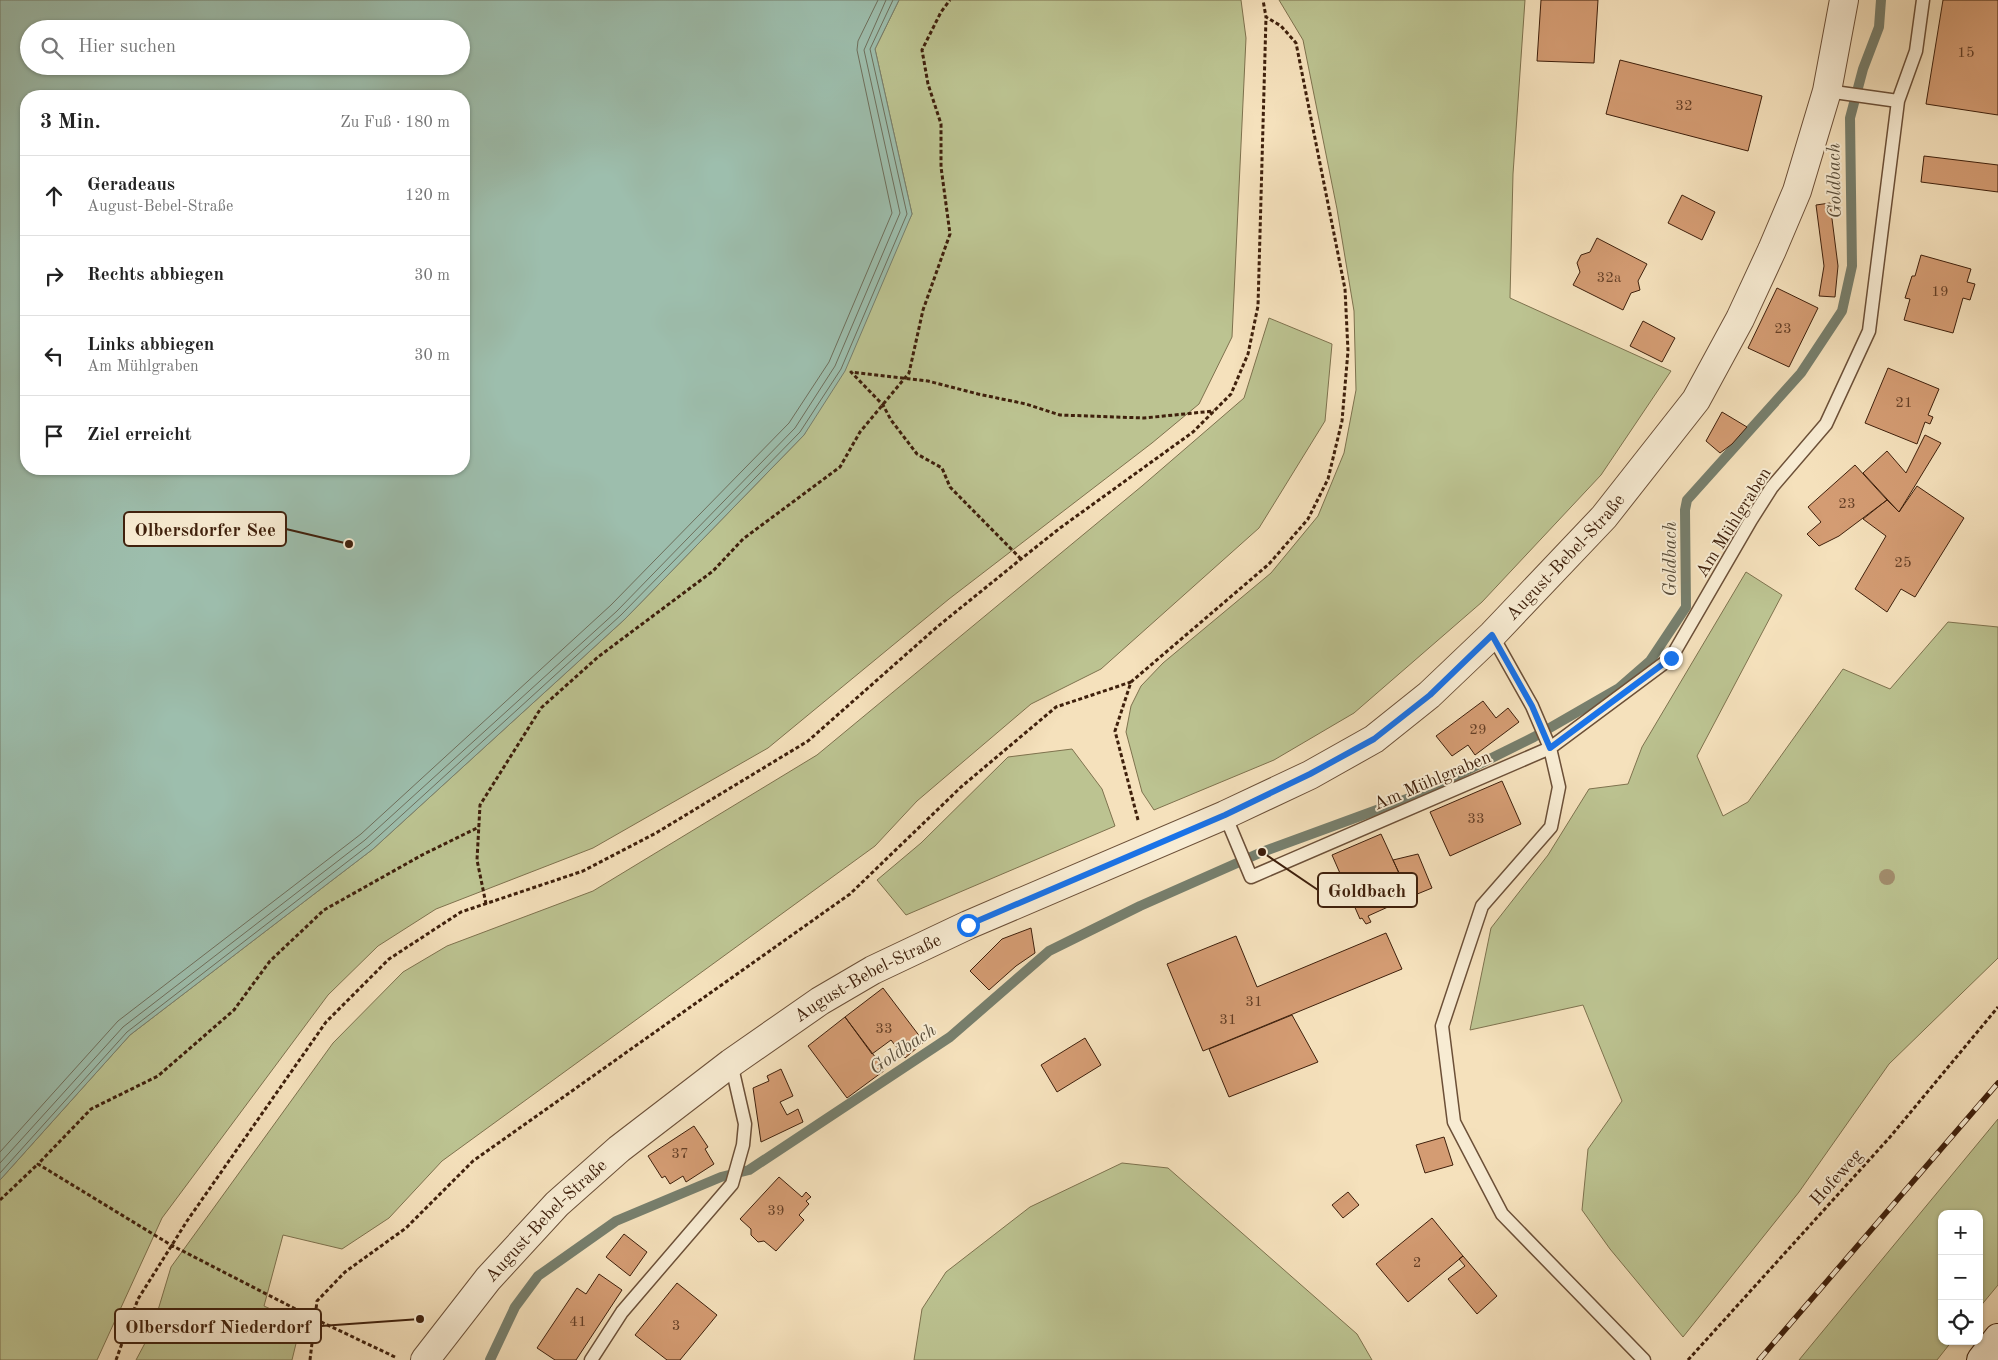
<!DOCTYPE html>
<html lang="de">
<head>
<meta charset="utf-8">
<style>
  :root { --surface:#fff; --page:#f2f2f2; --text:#222; --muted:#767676; --line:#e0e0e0 }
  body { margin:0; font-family:"Old Standard TT",serif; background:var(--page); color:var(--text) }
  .controls { position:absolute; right:15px; bottom:15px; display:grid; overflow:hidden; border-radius:10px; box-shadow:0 1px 4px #0004 }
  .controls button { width:45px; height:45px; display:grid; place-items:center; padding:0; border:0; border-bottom:1px solid var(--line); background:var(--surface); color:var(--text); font:25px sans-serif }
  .stop { position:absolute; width:15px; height:15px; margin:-11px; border:4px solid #1a73e8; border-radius:50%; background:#fff }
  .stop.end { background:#1a73e8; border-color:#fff; box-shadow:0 1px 5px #0008 }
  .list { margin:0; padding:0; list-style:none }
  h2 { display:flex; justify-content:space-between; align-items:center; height:65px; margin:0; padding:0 20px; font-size:21px }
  h2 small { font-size:16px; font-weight:400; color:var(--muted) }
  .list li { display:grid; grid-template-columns:32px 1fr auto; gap:15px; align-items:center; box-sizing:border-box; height:80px; padding:0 20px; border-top:1px solid var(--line) }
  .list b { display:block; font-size:19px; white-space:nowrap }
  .list p { margin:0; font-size:16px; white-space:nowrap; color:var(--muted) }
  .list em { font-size:16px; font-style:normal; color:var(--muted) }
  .icon { flex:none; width:28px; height:28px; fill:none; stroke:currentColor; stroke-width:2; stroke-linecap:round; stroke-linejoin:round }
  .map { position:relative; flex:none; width:1998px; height:1360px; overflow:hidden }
  .search { position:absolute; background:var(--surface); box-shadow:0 1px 4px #0004; left:20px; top:20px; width:450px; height:55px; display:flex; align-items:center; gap:12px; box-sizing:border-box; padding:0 18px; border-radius:28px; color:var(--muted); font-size:19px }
  .panel { position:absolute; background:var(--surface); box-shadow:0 1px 4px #0004; left:20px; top:90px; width:450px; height:385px; border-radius:20px }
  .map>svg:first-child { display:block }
</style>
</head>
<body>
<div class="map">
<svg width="1998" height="1360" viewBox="0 0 1998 1360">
  <rect width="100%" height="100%" fill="#f5e1bc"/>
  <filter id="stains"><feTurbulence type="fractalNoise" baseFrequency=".004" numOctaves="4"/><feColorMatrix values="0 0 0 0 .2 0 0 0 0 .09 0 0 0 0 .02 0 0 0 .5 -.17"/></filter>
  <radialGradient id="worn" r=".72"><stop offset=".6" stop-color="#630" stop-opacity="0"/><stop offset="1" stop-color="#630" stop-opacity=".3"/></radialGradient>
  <path fill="#bcc391" stroke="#7e724e" d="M899,0H1241L1246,38L1232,337L1199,404L1152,443L949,599L768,748L593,848L436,909L378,946L328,995L162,1218L97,1360H0V1180L130,1035L373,849L625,619L804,435L912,214L875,49Z
    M1279,0H1525L1513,174L1510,298L1671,371L1601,475L1482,602L1354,713L1274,760L1154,810L1142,792L1126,732L1131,706L1141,686L1163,663L1271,573L1318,516L1344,453L1356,390L1354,311L1337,209L1303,40Z
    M1269,318L1332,344L1325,421L1259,528L1101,669L1031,704L917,801L875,846L442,1161L389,1218L342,1249L283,1235L264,1306L301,1323L292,1360H136L152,1330L171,1267L333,1043L403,972L447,946L593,891L817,755L1142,486L1244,398Z
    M1746,572L1782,595L1697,756L1723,816L1748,802L1843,669L1890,689L1948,622L1998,627V958L1889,1064L1799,1192L1683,1337L1610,1249L1582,1210L1588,1149L1622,1101L1583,1005L1470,1030L1491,928L1548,855L1589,789L1628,784L1642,747Z
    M1072,749L1102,789L1115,826L906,915L877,880L921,843L1008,757Z
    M1998,1119V1285L1979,1308V1214H1942V1341H1952L1937,1360H1799Z
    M1122,1163L1168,1168L1357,1334L1372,1360H914L922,1309L946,1272L1030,1207Z"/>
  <path fill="#9dbead" stroke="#777f6d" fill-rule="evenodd" d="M0,0H899L875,49L912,214L845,371L804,435L625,619L373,849L130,1035L0,1180ZM29,29H461V66H29ZM26,96H464V469H26Z"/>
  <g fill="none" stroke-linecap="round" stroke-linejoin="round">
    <path stroke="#6e6f5c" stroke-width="1" d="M0,1152L118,1021L361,834L611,605L789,423L829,362L892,213L857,50L858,41L878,0
      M0,1163L123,1027L365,840L617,611L795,428L835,366L900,213L864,50L886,0
      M0,1173L127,1032L369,845L621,615L800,432L841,369L907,214L870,49L893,0"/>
    <path stroke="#777f6d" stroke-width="10" d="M490,1360L515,1307L538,1276L616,1221L721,1177L749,1170L950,1037L1049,951L1140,906L1262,852L1415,796L1534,737L1619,688L1650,661L1686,607L1685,510L1687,500L1801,373L1842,311L1852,266L1850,118L1863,69L1879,27L1881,0"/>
  </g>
  <path fill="#d49c73" stroke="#3f200c" d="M1541,0H1598L1594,63L1537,61Z
    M1943,0H1998V115L1926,104Z
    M1620,60L1762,96L1748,151L1606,114Z
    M1924,156L1998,165V192L1921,182Z
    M1682,195L1715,212L1702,240L1668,223Z
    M1830,203L1838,266L1835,297L1819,296L1824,266L1816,205Z
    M1597,238L1647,264L1638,281L1640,290L1631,293L1623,310L1573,285L1580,272L1577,263L1581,255L1590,252Z
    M1921,255L1971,269L1967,282L1975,284L1970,300L1963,298L1953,333L1904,320L1910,299L1905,298L1912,276H1915Z
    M1777,288L1818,308L1789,367L1748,348Z
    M1643,321L1675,338L1662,362L1630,346Z
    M1888,368L1939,389L1928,415L1933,417L1930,424L1925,422L1917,444L1865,423Z
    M1722,412L1747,427L1732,444L1720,453L1706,441Z
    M1925,435L1941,443L1899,512L1863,473L1887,451L1906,473Z
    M1855,465L1887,500L1839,536L1819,546L1807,534L1821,522L1808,507Z
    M1917,486L1964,518L1915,597L1901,589L1887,612L1855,589L1886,536L1863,519L1887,500L1899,512Z
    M1483,701L1496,718L1508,708L1519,722L1475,755L1468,745L1452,756L1436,736Z
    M1502,781L1521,824L1450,856L1430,812Z
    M1381,834L1410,897L1368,916L1371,922L1366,924L1362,918L1360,919L1332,855Z
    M1418,854L1432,888L1410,897L1393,860Z
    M1031,928L1035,953L1016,966L989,990L970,971L1002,939Z
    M1386,933L1402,969L1203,1051L1167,964L1236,936L1257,987Z
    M883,988L924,1042L905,1058L891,1040L872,1054L845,1017Z
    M1292,1015L1318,1062L1229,1097L1209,1049Z
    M845,1017L885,1070L847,1098L808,1046Z
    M1085,1038L1101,1065L1057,1092L1041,1065Z
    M781,1069L793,1096L780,1102L787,1115L798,1109L803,1122L761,1142L753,1088L769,1081L767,1076Z
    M694,1126L708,1147L705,1149L714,1164L686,1182L683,1176L670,1184L665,1176L662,1178L648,1156Z
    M1444,1137L1453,1165L1425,1173L1416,1145Z
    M779,1177L802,1197L806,1192L811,1197L806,1201L809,1204L799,1215L804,1220L776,1251L764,1241L758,1242L751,1235V1229L740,1219Z
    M1348,1192L1359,1205L1343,1218L1332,1205Z
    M1432,1218L1463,1256L1408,1302L1376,1264Z
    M624,1234L647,1252L630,1276L606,1257Z
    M1463,1256L1497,1296L1477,1314L1448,1279L1465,1266L1459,1259Z
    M599,1274L622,1290L576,1360H555L537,1348L577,1288L586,1294Z
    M677,1283L717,1315L680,1360H667L635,1335Z"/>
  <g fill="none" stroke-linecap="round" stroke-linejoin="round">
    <g stroke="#6c5038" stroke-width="15">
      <path id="service" d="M1827,91L1898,101
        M1492,635L1532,706L1550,748L1559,787L1551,827L1482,906L1442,1026L1454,1122L1502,1214L1644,1360
        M1225,815L1251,877L1550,748L1671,658L1751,520L1772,487L1826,424L1869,331L1898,101L1916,51L1923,0
        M591,1360L622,1312L732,1184L743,1145L745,1124L731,1063"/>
    </g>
    <g stroke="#6c5038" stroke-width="30">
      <g id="tertiary">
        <path id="s1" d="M425,1360L488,1279L557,1204L619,1149L731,1063L820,1001L873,970L968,925L1225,815L1310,775L1374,739L1429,695L1492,635L1604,517L1696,400L1740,319L1772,250L1797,191L1827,91L1844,0"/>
      </g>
    </g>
    <g stroke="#3f200c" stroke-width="30">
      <path id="secondary" d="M1981,1360L1998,1338"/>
    </g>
    <path stroke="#3f200c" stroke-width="3" stroke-dasharray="4 2.5" stroke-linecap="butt" d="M1021,559L950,487L942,468L917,454L891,420L883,405L851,372L928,381L978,394L1026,404L1060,415L1144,418L1214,411
      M1138,820L1115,731L1131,682L1269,564L1308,519L1328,479L1342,421L1348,351L1345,289L1296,43L1281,26L1266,17L1263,0
      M486,904L477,860L480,805L541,708L598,657L713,571L743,539L840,467L860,432L909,373L923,310L950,234L941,167V124L928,84L922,50L941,12L950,0
      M0,1200L38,1164
      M395,1357L315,1319L171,1245L38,1164L91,1109L158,1076L234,1010L270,961L324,910L422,855L479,827
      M116,1360L138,1299L187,1221L326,1022L389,959L461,912L583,871L656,833L808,741L937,627L1021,559L1060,528L1193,432L1231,394L1248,354L1258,306L1266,17
      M310,1360L317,1301L345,1272L406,1228L473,1161L850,894L961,787L1056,707L1131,682
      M1688,1360L1890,1137L1998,1007"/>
    <use href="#service" stroke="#f8ecd3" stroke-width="12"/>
    <use href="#tertiary" stroke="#f8ecd3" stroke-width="28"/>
    <use href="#secondary" stroke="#f8ecd3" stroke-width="28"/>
    <g stroke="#3f200c" stroke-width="5.5">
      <path id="rail" d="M1759,1360L1998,1083"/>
    </g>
    <use href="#rail" stroke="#f8ecd3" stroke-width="4" stroke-dasharray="11" stroke-linecap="butt"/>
  </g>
  <circle fill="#a28d6d" cx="1887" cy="877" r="8"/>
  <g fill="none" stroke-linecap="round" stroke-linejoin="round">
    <path stroke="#1a73e8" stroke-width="6" d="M968,925L1225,815L1310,774L1374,739L1430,695L1492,635L1532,706L1550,748L1671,658"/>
  </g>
  <g text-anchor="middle" stroke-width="4" stroke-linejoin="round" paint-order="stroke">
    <g font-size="15" fill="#643f26">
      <text x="1966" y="57">15</text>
      <text x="1684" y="110">32</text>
      <text x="1609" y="282">32a</text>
      <text x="1940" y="296">19</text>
      <text x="1783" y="333">23</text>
      <text x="1904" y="407">21</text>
      <text x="1847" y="508">23</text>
      <text x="1903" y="567">25</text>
      <text x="1478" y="734">29</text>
      <text x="1476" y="823">33</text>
      <text x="1254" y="1006">31</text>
      <text x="1228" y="1024">31</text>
      <text x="884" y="1033">33</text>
      <text x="680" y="1158">37</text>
      <text x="776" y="1215">39</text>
      <text x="1417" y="1267">2</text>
      <text x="578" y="1326">41</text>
      <text x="676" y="1330">3</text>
    </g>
    <g font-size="18" fill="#3f200c" stroke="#f8ecd3">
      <text transform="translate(1733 522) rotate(-58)" y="6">Am Mühlgraben</text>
      <text dy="6" stroke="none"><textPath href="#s1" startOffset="1415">August-Bebel-Straße</textPath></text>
      <text transform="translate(1432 780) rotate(-23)" y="6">Am Mühlgraben</text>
      <text dy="6" stroke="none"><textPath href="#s1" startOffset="590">August-Bebel-Straße</textPath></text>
      <text transform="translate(1836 1177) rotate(-48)" y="6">Hofeweg</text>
      <text dy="6" stroke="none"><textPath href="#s1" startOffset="185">August-Bebel-Straße</textPath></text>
    </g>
    <g font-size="19" font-style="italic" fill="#5b4f3c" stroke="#f8ecd3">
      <text transform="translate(1833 181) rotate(-91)" y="7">Goldbach</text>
      <text transform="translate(1669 559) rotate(-90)" y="7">Goldbach</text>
      <text transform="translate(902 1048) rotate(-34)" y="7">Goldbach</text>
    </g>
  </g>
  <path fill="none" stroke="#3f200c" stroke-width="2" d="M349 544L286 529M1262 852L1318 890M420 1319L321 1326"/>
  <g fill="#3f200c" stroke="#f8ecd3" stroke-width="2">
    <circle cx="349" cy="544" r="5"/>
    <circle cx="1262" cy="852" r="5"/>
    <circle cx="420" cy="1319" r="5"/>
  </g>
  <g fill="#f8ecd3" stroke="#3f200c" stroke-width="2">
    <rect x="124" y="512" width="162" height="34" rx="5"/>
    <rect x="1318" y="873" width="99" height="34" rx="5"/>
    <rect x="115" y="1309" width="206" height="34" rx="5"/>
  </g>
  <g font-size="19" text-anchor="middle" font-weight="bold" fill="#3f200c">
    <text x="205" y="536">Olbersdorfer See</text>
    <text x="1367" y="897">Goldbach</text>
    <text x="218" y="1333">Olbersdorf Niederdorf</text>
  </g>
  <rect width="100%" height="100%" filter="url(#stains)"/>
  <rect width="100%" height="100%" fill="url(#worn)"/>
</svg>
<div class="controls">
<button>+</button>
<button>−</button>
<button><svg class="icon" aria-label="locate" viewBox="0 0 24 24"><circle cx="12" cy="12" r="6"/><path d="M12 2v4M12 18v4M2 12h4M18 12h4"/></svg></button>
</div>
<div class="stop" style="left:968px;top:925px"></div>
<div class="stop end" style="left:1671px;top:658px"></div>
<div class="search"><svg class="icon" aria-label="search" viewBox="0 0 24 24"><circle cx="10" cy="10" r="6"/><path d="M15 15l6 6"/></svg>Hier suchen</div>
<section class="panel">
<h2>3 Min.<small>Zu Fuß · 180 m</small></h2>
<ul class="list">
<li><svg class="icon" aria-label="ahead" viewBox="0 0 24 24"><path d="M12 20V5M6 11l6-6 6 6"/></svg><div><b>Geradeaus</b><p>August-Bebel-Straße</p></div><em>120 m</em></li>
<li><svg class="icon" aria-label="right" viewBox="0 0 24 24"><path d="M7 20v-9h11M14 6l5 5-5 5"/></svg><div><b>Rechts abbiegen</b></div><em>30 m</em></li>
<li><svg class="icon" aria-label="left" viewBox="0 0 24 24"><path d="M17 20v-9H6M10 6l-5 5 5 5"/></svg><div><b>Links abbiegen</b><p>Am Mühlgraben</p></div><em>30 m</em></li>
<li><svg class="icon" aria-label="arrive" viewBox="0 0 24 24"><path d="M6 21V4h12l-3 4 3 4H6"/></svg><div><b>Ziel erreicht</b></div></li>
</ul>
</section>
</div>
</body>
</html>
